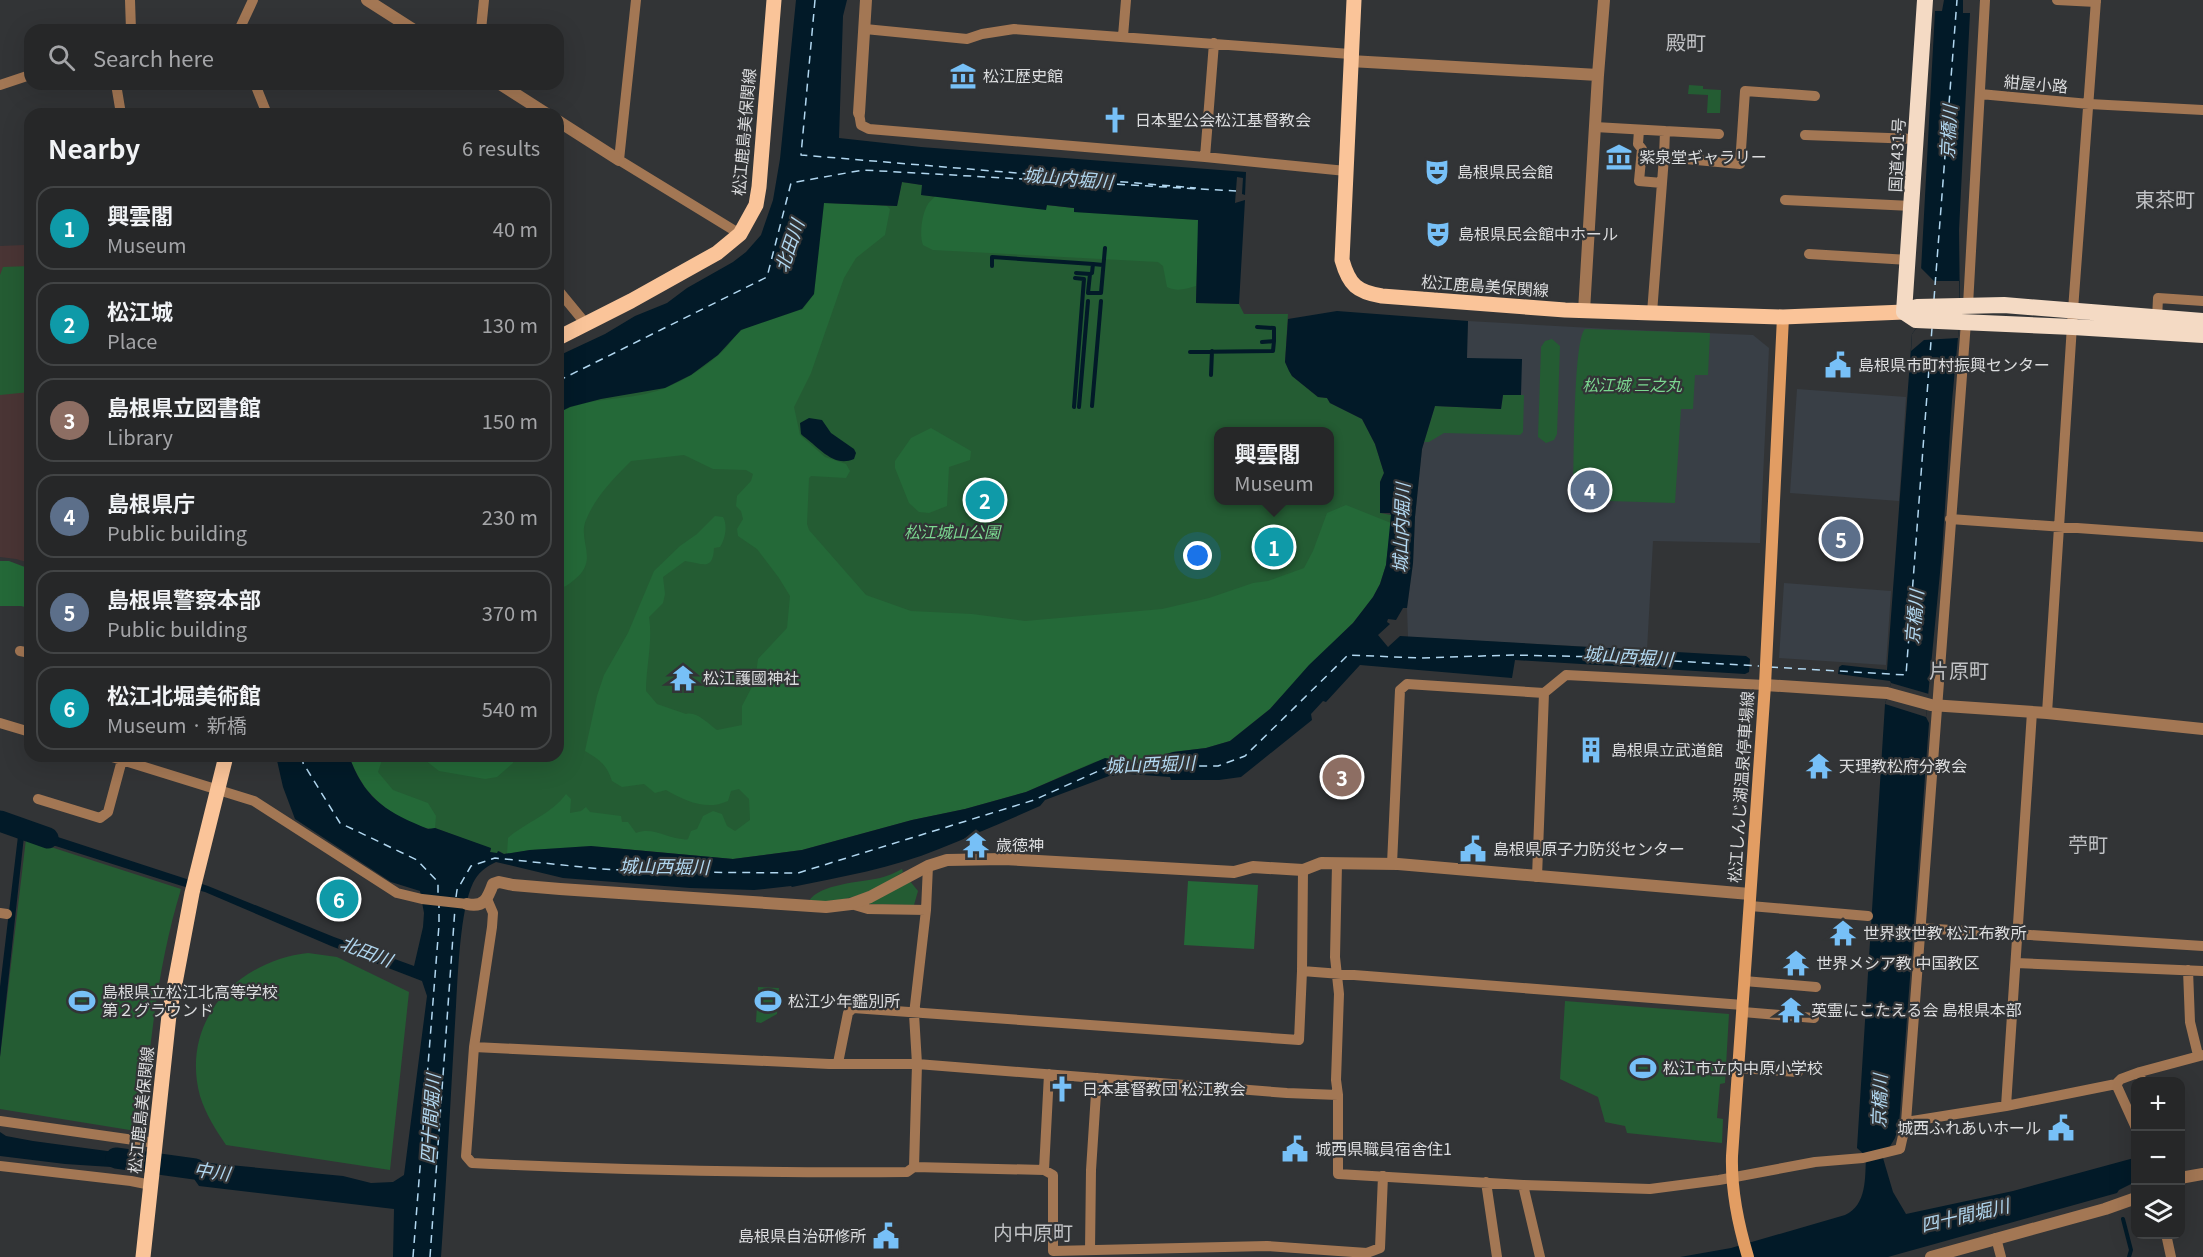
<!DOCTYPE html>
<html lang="en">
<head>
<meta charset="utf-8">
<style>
  :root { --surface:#262728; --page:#2e2f30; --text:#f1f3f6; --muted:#a4a5a8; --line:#424445; --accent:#77c0f7 }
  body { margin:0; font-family:Georgia,"Noto Sans JP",serif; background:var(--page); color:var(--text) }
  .controls { position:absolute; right:18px; bottom:18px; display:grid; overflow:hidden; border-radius:12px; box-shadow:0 6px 24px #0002 }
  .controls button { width:54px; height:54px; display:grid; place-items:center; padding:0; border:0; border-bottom:2px solid var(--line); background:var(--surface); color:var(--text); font:30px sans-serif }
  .you { position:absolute; left:1198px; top:556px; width:21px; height:21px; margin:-15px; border:4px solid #fff; border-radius:50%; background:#1a73e8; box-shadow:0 0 0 9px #1a73e833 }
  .badge { display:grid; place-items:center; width:39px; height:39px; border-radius:50%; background:var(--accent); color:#fff; font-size:20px; font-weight:700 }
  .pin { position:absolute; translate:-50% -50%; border:3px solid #fff; box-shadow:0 2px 6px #0006 }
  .popup { position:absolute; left:1214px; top:427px; width:120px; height:78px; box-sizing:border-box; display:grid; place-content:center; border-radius:12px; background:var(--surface); filter:drop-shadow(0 2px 4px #0005); font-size:20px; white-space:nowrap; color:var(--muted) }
  .popup b { font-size:22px; color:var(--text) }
  .popup::after { content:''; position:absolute; left:50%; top:100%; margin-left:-12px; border:12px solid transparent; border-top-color:var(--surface) }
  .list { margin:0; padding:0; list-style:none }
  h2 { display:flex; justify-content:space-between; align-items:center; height:78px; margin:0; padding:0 24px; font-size:26px }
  h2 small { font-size:20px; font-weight:400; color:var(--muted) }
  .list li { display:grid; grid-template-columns:39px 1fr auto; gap:18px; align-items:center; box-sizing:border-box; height:84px; margin:0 12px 12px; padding:0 12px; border:2px solid var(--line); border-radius:18px }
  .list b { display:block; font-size:22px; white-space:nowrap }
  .list p { margin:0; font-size:20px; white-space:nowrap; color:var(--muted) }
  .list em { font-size:20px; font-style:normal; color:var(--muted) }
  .icon { flex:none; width:33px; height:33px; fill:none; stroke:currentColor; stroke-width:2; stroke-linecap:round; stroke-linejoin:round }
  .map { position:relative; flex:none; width:2203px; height:1257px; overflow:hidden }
  .search { position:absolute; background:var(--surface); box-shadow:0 6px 24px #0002; left:24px; top:24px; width:540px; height:66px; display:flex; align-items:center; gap:15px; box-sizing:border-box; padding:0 21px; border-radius:18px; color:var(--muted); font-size:22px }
  .panel { position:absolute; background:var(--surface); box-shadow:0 6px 24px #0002; left:24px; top:108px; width:540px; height:654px; border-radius:18px }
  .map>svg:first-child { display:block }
</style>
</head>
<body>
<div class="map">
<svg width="2203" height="1257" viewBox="0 0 2203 1257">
  <rect width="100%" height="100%" fill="#323436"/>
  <path fill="#393f46" d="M1468,321L1610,329L1753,335L1769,348L1760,543L1653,541L1647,650L1408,637L1407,608L1413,563L1415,517L1422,449L1435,406L1501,409L1503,395H1521L1466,358Z
    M1797,389L1906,397L1899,501L1790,493Z
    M1784,583L1891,591L1886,665L1779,658Z"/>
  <path fill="#4a3535" d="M24,245L25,253H30V563L16,559L0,557V246Z"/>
  <path fill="#245c33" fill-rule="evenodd" d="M1689,85L1703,86V89L1721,90L1720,113H1707L1708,95L1688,94Z
    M902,182L922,185V195L1045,209L1199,220L1196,303L1239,304L1244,314H1288L1285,362L1292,376L1318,397L1327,398L1330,403L1362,419L1375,444L1384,473L1380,482V513L1391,515L1388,550L1373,597L1359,615L1283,696L990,801L618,848L530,850L504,854L499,851L498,854L490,852L491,849L435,828L432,830L366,790L349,756H558V413L566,408L824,203L897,206ZM1218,432H1330V500H1218Z
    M30,266V392L0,395V275L3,267Z
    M1585,329L1710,333L1708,375H1695L1693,409H1681L1675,503L1575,500L1573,495C1574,471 1573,339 1585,329Z
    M1552,339L1560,346L1557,434L1554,440L1546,443L1538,437L1541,347L1545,341Z
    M1503,395H1524L1523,432L1520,435L1444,433L1429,442H1424L1435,406L1501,409Z
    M26,839L181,889C157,968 149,1050 142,1132L0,1109V1057Z
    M902,869L903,872C870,893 849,903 809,901C819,884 861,882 880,878C888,876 895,873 902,869Z
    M909,880L918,891L914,905L868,904Z
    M308,953L337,957L409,992L390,1170L226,1145C216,1130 206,1115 200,1096C180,1022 236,961 308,953Z
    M758,987L779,988L777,1014L761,1023L756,1022Z
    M1565,1001L1729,1014L1725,1083L1720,1084L1717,1118L1723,1119L1722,1143L1627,1133L1625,1126L1605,1122L1598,1097L1560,1079Z"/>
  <path fill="#246938" d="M935,196L1045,209L1046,205L1074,208L1075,212L1199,220L1196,286C1186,289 1177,292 1167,287L1163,266L1158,262L933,250L923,245C919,235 922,213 928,204C928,203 935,197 935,196Z
    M824,203L887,206L890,209L885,235L856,258L844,278L811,373L794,407L800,435L825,457L846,464L850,471L846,478L811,476L809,478L807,524L809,530L866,595L911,611L972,614L1025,621L1162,609L1209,598L1253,583L1268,581L1304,568L1313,551L1327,513L1346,505L1391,523L1386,565L1380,584L1373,597L1353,623L1309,665L1270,709L1230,741L1206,748L1173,752L1138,763L1111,759L1094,762L1026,792L965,809L912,820L802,850L733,859L591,846L530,850L507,854L508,838C526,822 552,814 566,794L571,799L570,813L581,811L586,807L590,812L621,816L622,822H628L636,833C655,826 669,841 688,839L691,831L697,829L703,816L713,811L722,814L727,826L735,831L750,820L749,799L739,789L731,791L728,801C706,811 686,801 666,790L655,793L644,784L622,787L612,781C607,765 599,759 585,751L597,696L604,675L628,633L654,571L680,546L697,534L715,516L723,517C728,526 725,539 720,547L714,548C713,572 702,563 685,561L663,577L665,594L663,603L649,617C653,641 646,666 646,691L657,704L686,714C697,711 708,724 717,730L742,725V706L755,681L758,659L787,628L790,596L779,578L757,549L738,536L737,529L743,519L741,511L736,506L737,496L751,481L753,474L746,470L713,469L684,455L631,461C613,479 596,496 586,520C577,541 600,560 574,580C569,584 565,588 558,588V413C591,395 631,402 665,388C686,380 707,366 723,351C731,343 735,334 745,328L803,309L814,294Z
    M931,428L971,451L970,460L949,467L947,506L929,513L919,512L909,503L895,468V461L911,438Z
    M0,561H9L30,569V608L21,606H0Z
    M349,756H378L382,760L378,772L393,790L428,803L436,816L435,828C427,830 420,826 412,823C380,809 361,789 349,756Z
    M420,756H515L513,763L497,777L485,779L439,771Z
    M1188,881L1258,885L1254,949L1184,945Z"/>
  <path fill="#021a28" d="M796,0H847L843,16L839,138L921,147L1246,172L1245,195L1242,194L1243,178L1237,177L1235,203L1245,200L1239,304L1196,303L1198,220L1074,212V208L1047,205L1046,210L921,195L922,185L902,182L897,206L824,203L814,294L802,309L741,330L718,355L691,375L665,388L601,399L570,407L558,413V356L605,334L635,316L667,303L687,288L733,262L746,252L761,235L773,200L780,159Z
    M1944,0H1963V13H1970L1959,230L1960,316L1952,401L1942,552L1926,717L1929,723L1899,1125L1895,1138L1883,1158L1893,1192L1906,1214L2013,1191L2134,1158H2135V1182L2119,1190L2117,1193L1888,1257H1680L1731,1248L1845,1215C1867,1205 1865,1178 1866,1156L1857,1148L1885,704L1891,683L1890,681L1838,674L1839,667L1842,665L1887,670L1912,334L1918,326L1935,11H1942Z
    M1337,311L1468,321L1467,358L1522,359L1521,395H1503L1501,409L1435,406L1422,449L1415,517L1413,563L1407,608H1403L1396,620L1388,619L1387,622L1390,624L1378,635L1388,647L1400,636L1746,656L1750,659L1749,672L1745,674L1515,660L1512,678L1360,665L1326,702L1323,701L1311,714L1312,720L1241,777L1219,780H1171L1170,777L1129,774L1109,776L1045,800L1040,806C1006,821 973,835 939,849C893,868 841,877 792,887L791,886L754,890L690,888L563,878L496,862C485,867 478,873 473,883C460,910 458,974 456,1006C451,1089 447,1173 441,1257H393L394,1209L199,1186L192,1176L166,1172L167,1159L343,1176L371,1183L393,1182L404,1175L427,996L422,981L331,946L205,892L182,886L24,836L0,1057V987L18,836L21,825L208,886L334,937L414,966L423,927L424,913L420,891L391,882L295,819L283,787L276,756H349C365,800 387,812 428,829L435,828L491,848L490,852L497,853L498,851L504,854L530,850L591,846L733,859L802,850L912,820L965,809L1026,792L1105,758L1138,763L1173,752L1206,748L1230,741L1270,709L1309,665L1353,623L1373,597L1380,584L1386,565L1391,515L1390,513H1380V482L1384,473L1375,444L1362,419L1330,403L1327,398L1318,397L1292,376L1289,371L1285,362L1288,319Z
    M809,418L822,420L831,433L854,449L856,453L854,459C833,468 819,447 803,436L801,434L800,423Z
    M0,1132L6,1136L33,1141L144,1156L142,1169L65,1164L0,1156Z"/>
  <path fill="#323436" d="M1920,267L1934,281H1959L1960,316L1958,338L1924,340L1911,351L1912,334L1918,326Z
    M1891,683L1929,694L1926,717L1885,704Z"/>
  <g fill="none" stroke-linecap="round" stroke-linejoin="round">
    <path stroke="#021a28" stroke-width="4" d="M992,266V257L1093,264
      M1076,273L1090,274L1088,293H1101L1105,248
      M1090,274L1092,273L1093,264L1103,265
      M1257,327L1274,328V341
      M1190,352L1273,351L1274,341L1262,342
      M1211,375L1212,351
      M1092,406L1101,301
      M1074,407L1084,279L1075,278
      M1079,407L1088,301
      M2123,1219L2131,1250L2129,1257"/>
    <path stroke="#021a28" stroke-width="21" d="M0,821L48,838
      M116,1158L195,1169"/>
    <path stroke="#b1d7f0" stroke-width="1.5" stroke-dasharray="8 6" stroke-linecap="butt" d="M815,0L801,155L1196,188
      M1934,299L1957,0
      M558,381L767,277L791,183L863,170L1236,191
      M1770,667L1906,675L1932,328
      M303,756V763L340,823L417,860L438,882V898
      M456,897L457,890L471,866L495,858L601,869L673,872L798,873L1034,800L1105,768L1118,771H1135L1150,766H1218L1245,756L1348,655L1420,658L1513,655L1604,657L1759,666
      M413,1257L439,925V905
      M430,1257L455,908"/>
    <path stroke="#a37754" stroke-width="10" d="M130,0L131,30
      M636,0L619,160L740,234
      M2057,0L2096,2
      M865,29L967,39L982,34L1014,29L1350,54
      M239,30L253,0
      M481,30L484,0
      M1123,36L1126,0
      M116,84L121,114
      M255,84L267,114
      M0,85L30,75
      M1980,94L2089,104L2203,110
      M859,113L861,125L869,129L1205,157L1346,171
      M1595,127L1665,131L1664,157
      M1639,130L1638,144L1642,149L1639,181L1662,183
      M1665,131L1719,134
      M1805,135L1916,139
      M1205,157L1214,43
      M1785,200L1912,206
      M1809,254L1909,260
      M558,290L586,324
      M1968,305L1985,0
      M1652,313L1664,157L1740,164L1745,91L1815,96
      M2157,319L2158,298L2203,301
      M1950,519L2203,537
      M20,651L30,653
      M2047,713L2073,310L2096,0
      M0,723L30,732
      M109,756L254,801L397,893L422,899L467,904
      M38,799L100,818L108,812L122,760
      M1337,864L1335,957L1339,994L1336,1080L1338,1095V1174L1523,1185L1650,1189L1719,1180L1815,1162L1863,1158L1900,1149L1906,1122L1966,322
      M1392,864L1400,690L1407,684L1544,693
      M1537,877L1544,693L1566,675L1765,685
      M487,899L493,913L492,927L474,1047L466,1156L472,1163C617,1170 762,1173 907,1172L914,1167L1044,1170L1053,1175V1251L1267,1246L1367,1253L1380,1248L1383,1176
      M851,904L868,909L926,910
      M1750,906L1868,916
      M0,913L7,914
      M1920,928L2203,946
      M2016,963L2203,971
      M2188,970L2190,1022L2198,1055
      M1302,971L1303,870
      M1744,981L1816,987
      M1743,1012L1814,1018
      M474,1047L829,1064H917L1287,1093L1338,1095
      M838,1063L848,1013L853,1008L1299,1040L1302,971L1743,1005
      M1739,1068L1798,1072
      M2140,1072L2203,1055
      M2116,1084L2121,1079L2140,1072L2141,1082
      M2006,1106L2032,712
      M0,1121L155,1143
      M1906,1122L2006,1106L2116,1084L2136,1128
      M0,1166L131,1181L151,1185
      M914,1167L917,1064L914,1014L926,910L928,866
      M1044,1170L1049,1074
      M1486,1182L1497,1257
      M1523,1185L1540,1257
      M2166,1234L2171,1257
      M1996,1238L2001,1257
      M1090,1250L1091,1170L1097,1078"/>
    <path stroke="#a37754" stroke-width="12" d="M367,0L414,30
      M1350,61L1598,75L1584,311
      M1598,75L1604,0
      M500,84L547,114
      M859,113L866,0
      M558,121L619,160
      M1765,685L1887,693L1931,705L2047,713L2203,729
      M467,904C484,908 488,898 493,884L499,882L513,885L560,889L826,907L851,904L870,897L928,866L947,860L1004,859L1234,872L1253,867L1303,870L1321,863L1398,864L1750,894
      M2180,1178L2203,1174
      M1931,1257L2105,1209L2136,1198"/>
    <path stroke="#e29d63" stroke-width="12" d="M1748,1257C1738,1224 1731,1191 1732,1156L1765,685L1783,317"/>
    <path stroke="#fac499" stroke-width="15" d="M1354,0L1342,260C1349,285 1357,292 1382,296L1565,310L1652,313L1783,317L1904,312
      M558,338L631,301L717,253L740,234L756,205L759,187L774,0
      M143,1257L169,1015L192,893L226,756"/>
    <path stroke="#f4dac4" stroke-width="16" d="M1904,312L1925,0
      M1904,312L1916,320L2073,327L2203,335
      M1904,312L1917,307L2004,305L2203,321"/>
  </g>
  <defs>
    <g id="museum-bare" transform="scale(2.07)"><path d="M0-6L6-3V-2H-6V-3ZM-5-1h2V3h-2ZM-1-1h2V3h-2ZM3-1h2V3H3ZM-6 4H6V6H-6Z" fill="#77c0f7" stroke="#323436" stroke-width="2.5" paint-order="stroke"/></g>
    <g id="church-bare" transform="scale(2.07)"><path d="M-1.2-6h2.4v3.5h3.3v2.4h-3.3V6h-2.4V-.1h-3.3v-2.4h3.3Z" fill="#77c0f7" stroke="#323436" stroke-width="2.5" paint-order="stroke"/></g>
    <g id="theatre-bare" transform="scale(2.07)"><path d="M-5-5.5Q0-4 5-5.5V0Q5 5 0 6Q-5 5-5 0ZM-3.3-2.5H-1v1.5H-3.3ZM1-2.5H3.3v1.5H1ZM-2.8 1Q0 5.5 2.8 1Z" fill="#77c0f7" stroke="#323436" stroke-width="2.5" paint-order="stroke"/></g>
    <g id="civic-bare" transform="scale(2.07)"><path d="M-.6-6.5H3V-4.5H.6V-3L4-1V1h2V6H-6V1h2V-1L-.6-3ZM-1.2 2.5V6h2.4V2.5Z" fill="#77c0f7" stroke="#323436" stroke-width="2.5" paint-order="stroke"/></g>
    <g id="temple-bare" transform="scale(2.07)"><path d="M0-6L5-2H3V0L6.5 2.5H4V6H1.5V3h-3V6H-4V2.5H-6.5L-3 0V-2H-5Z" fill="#77c0f7" stroke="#323436" stroke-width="2.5" paint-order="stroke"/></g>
    <g id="building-bare" transform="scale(2.07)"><path d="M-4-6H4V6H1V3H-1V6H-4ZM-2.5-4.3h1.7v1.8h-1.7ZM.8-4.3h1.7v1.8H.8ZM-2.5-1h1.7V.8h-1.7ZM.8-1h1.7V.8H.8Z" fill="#77c0f7" stroke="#323436" stroke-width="2.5" paint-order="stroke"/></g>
    <g id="stadium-bare" transform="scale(2.07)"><path d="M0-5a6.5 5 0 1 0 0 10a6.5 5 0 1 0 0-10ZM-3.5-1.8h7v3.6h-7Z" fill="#77c0f7" stroke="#323436" stroke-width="2.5" paint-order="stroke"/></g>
  </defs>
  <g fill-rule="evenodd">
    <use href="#museum-bare" x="963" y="76"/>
    <use href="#church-bare" x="1115" y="120"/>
    <use href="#museum-bare" x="1619" y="157"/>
    <use href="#theatre-bare" x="1437" y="172"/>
    <use href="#theatre-bare" x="1438" y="234"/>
    <use href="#civic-bare" x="1838" y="365"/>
    <use href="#temple-bare" x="683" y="678"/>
    <use href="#building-bare" x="1591" y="750"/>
    <use href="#temple-bare" x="1819" y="766"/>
    <use href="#temple-bare" x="976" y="845"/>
    <use href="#civic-bare" x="1473" y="849"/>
    <use href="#temple-bare" x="1843" y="933"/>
    <use href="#temple-bare" x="1796" y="963"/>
    <use href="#stadium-bare" x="82" y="1001"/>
    <use href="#stadium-bare" x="768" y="1001"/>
    <use href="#temple-bare" x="1791" y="1010"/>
    <use href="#stadium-bare" x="1643" y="1068"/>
    <use href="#church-bare" x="1062" y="1089"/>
    <use href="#civic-bare" x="2061" y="1128"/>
    <use href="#civic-bare" x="1295" y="1149"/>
    <use href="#civic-bare" x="886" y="1236"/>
  </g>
  <g text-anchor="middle" stroke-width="4.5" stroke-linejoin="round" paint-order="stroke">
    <g font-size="16" fill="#dbdcde" stroke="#323436" text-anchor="start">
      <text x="983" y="82">松江歴史館</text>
      <text x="1135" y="126">日本聖公会松江基督教会</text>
      <text x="1639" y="163">紫泉堂ギャラリー</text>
      <text x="1457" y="178">島根県民会館</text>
      <text x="1458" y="240">島根県民会館中ホール</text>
      <text x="1858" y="371">島根県市町村振興センター</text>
      <text x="703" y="684">松江護國神社</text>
      <text x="1611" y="756">島根県立武道館</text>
      <text x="1839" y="772">天理教松府分教会</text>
      <text x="996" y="851">歳徳神</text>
      <text x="1493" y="855">島根県原子力防災センター</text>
      <text x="1863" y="939">世界救世教 松江布教所</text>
      <text x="1816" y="969">世界メシア教 中国教区</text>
      <text x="102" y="998">島根県立松江北高等学校<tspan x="102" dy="18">第２グラウンド</tspan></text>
      <text x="788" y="1007">松江少年鑑別所</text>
      <text x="1811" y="1016">英霊にこたえる会 島根県本部</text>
      <text x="1663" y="1074">松江市立内中原小学校</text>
      <text x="1082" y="1095">日本基督教団 松江教会</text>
      <text x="2041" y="1134" text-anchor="end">城西ふれあいホール</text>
      <text x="1315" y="1155">城西県職員宿舎住1</text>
      <text x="866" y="1242" text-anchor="end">島根県自治研修所</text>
    </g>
    <g font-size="16" fill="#dbdcde" stroke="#323436">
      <text transform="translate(2036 84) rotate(5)" y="6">紺屋小路</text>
      <text transform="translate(744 132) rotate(-85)" y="6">松江鹿島美保関線</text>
      <text transform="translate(1897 155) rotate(-87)" y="6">国道431号</text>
      <text transform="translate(1485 286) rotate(4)" y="6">松江鹿島美保関線</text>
      <text transform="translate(1741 787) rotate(-86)" y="6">松江しんじ湖温泉停車場線</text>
      <text transform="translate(141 1110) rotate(-84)" y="6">松江鹿島美保関線</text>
    </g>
    <g font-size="16" font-style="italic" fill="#7bd790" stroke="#323436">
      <text x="1632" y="391">松江城 三之丸</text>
      <text x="952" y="538">松江城山公園</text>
    </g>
    <g font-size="18" font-style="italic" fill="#b1d7f0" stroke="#323436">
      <text transform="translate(1949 132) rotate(-87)" y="6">京橋川</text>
      <text transform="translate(1068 179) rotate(5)" y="6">城山内堀川</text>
      <text transform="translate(790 246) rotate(-71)" y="6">北田川</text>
      <text transform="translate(1402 528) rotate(-88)" y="6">城山内堀川</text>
      <text transform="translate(1915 617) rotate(-85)" y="6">京橋川</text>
      <text transform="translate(1628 657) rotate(4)" y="6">城山西堀川</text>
      <text transform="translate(1150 765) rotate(-2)" y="6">城山西堀川</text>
      <text transform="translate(664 867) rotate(1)" y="6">城山西堀川</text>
      <text transform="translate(366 952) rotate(21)" y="6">北田川</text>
      <text transform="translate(1880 1101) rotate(-88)" y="6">京橋川</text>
      <text transform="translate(431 1119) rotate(-86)" y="6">四十間堀川</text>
      <text transform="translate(212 1172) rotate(8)" y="6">中川</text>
      <text transform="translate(1965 1216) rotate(-13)" y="6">四十間堀川</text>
    </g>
    <g font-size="20" fill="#c0c2c5" stroke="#323436">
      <text x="1686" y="50">殿町</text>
      <text x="2165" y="207">東茶町</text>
      <text x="1959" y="678">片原町</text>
      <text x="2088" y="852">苧町</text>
      <text x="1033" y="1240">内中原町</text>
    </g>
  </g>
</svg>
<div class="controls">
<button>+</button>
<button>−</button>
<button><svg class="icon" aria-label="layers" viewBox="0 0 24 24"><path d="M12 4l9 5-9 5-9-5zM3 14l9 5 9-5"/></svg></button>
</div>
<div class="you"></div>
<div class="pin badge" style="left:1274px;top:547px;background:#0f9aa8">1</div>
<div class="popup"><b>興雲閣</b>Museum</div>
<div class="pin badge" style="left:985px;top:500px;background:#0f9aa8">2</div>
<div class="pin badge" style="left:1342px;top:777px;background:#8d6e63">3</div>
<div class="pin badge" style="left:1590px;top:490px;background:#5c6f8a">4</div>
<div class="pin badge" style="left:1841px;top:539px;background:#5c6f8a">5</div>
<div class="pin badge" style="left:339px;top:899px;background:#0f9aa8">6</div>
<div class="search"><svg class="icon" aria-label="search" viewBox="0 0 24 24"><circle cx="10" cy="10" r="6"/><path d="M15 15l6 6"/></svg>Search here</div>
<section class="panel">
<h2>Nearby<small>6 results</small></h2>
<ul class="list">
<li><span class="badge" style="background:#0f9aa8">1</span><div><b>興雲閣</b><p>Museum</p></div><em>40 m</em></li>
<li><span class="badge" style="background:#0f9aa8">2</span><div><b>松江城</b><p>Place</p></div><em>130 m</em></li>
<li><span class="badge" style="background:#8d6e63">3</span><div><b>島根県立図書館</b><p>Library</p></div><em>150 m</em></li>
<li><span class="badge" style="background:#5c6f8a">4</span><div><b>島根県庁</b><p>Public building</p></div><em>230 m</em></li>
<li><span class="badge" style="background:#5c6f8a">5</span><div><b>島根県警察本部</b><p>Public building</p></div><em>370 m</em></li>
<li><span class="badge" style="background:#0f9aa8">6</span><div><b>松江北堀美術館</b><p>Museum · 新橋</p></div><em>540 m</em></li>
</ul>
</section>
</div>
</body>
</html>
